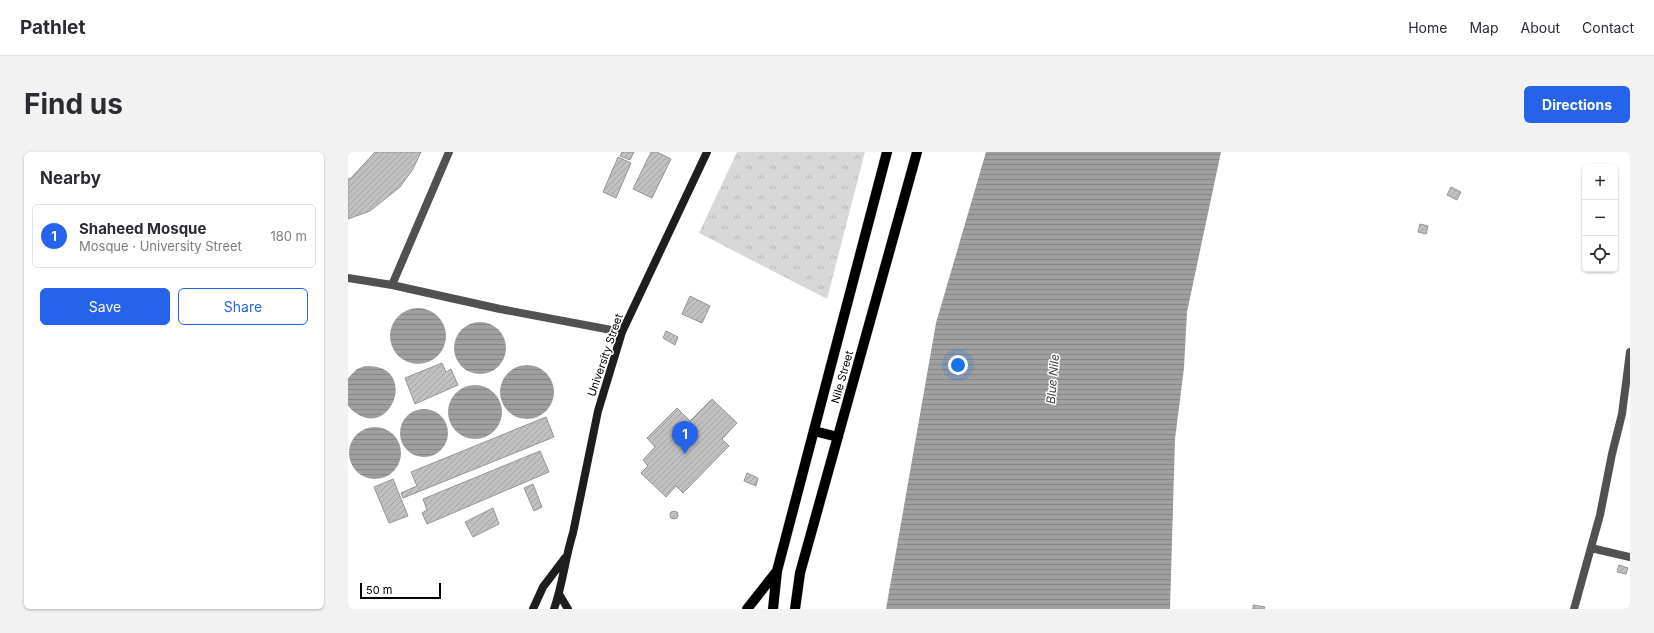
<!DOCTYPE html>
<html lang="en">
<head>
<meta charset="utf-8">
<style>
  :root { --surface:#fff; --page:#f2f2f3; --text:#2b2b33; --muted:#7c7c81; --line:#e1e1e2; --accent:#2563eb }
  body { margin:0; font-family:Inter,sans-serif; background:var(--page); color:var(--text) }
  .controls { position:absolute; right:12px; top:12px; display:grid; overflow:hidden; border-radius:6px; box-shadow:0 1px 3px #0004 }
  .controls button { width:36px; height:36px; display:grid; place-items:center; padding:0; border:0; border-bottom:1px solid var(--line); background:var(--surface); color:var(--text); font:20px sans-serif }
  .scale { position:absolute; left:12px; bottom:10px; width:81px; box-sizing:border-box; padding-left:4px; border:2px solid #000; border-top:0; font-size:11px; line-height:14px; white-space:nowrap; color:#000; -webkit-text-stroke:3px #fff; paint-order:stroke }
  .you { position:absolute; left:610px; top:213px; width:14px; height:14px; margin:-10px; border:3px solid #fff; border-radius:50%; background:#1a73e8; box-shadow:0 0 0 6px #1a73e833 }
  .badge { display:grid; place-items:center; width:26px; height:26px; border-radius:50%; background:var(--accent); color:#fff; font-size:13px; font-weight:700 }
  .pin { position:absolute; translate:-50% -33px; filter:drop-shadow(0 1px 2px #0008) }
  .pin::after { content:''; position:absolute; top:21px; width:14px; height:12px; background:inherit; clip-path:polygon(0 0,100% 0,50% 100%) }
  .list { margin:0; padding:0; list-style:none }
  h2 { display:flex; justify-content:space-between; align-items:center; height:52px; margin:0; padding:0 16px; font-size:17px }
  h2 small { font-size:13px; font-weight:400; color:var(--muted) }
  .list li { display:grid; grid-template-columns:26px 1fr auto; gap:12px; align-items:center; box-sizing:border-box; height:64px; margin:0 8px 8px; padding:0 8px; border:1px solid var(--line); border-radius:6px }
  .list b { display:block; font-size:15px; white-space:nowrap }
  .list p { margin:0; font-size:13px; white-space:nowrap; color:var(--muted) }
  .list em { font-size:13px; font-style:normal; color:var(--muted) }
  .actions { display:flex; gap:8px; padding:12px 16px }
  .actions a { flex:1; padding:9px 0; border:1px solid var(--accent); border-radius:6px; text-align:center; font-size:14px; color:var(--accent) }
  .actions .main { background:var(--accent); color:#fff }
  .icon { flex:none; width:22px; height:22px; fill:none; stroke:currentColor; stroke-width:2; stroke-linecap:round; stroke-linejoin:round }
  .map { position:relative; flex:none; width:1282px; height:457px; overflow:hidden; border-radius:6px }
  header { display:flex; align-items:center; gap:24px; box-sizing:border-box; height:56px; padding:0 20px; background:var(--surface); border-bottom:1px solid var(--line) }
  header strong { font-size:19px }
  nav { display:flex; gap:22px; margin-inline-start:auto; font-size:14px }
  .intro { display:flex; align-items:center; justify-content:space-between; box-sizing:border-box; height:96px; padding:0 24px }
  h1 { margin:0; font-size:28px }
  .button { padding:10px 18px; border-radius:6px; background:var(--accent); color:#fff; font-size:14px; font-weight:700 }
  main { display:flex; gap:24px; padding:0 24px }
  aside { flex:1; background:var(--surface); border-radius:6px; box-shadow:0 1px 3px #0004 }
  .map>svg:first-child { display:block }
</style>
</head>
<body>
<header>
<strong>Pathlet</strong>
<nav><a>Home</a><a>Map</a><a>About</a><a>Contact</a></nav>
</header>
<div class="intro"><h1>Find us</h1><a class="button">Directions</a></div>
<main>
<aside>
<h2>Nearby<small></small></h2>
<ul class="list">
<li><span class="badge">1</span><div><b>Shaheed Mosque</b><p>Mosque · University Street</p></div><em>180 m</em></li>
</ul>
<div class="actions"><a class="main">Save</a><a>Share</a></div>
</aside>
<div class="map">
<svg width="1282" height="457" viewBox="0 0 1282 457">
  <defs>
    <pattern id="park-tufts" width="24" height="20" patternUnits="userSpaceOnUse"><rect width="24" height="20" fill="#d8d8d8"/><path d="M3 7l-1-3M5 7V3M7 7l1-3M15 17l-1-3M17 17v-4M19 17l1-3" fill="none" stroke="#b8b8b8"/></pattern>
    <pattern id="water-rules" width="6" height="5" patternUnits="userSpaceOnUse"><rect width="6" height="5" fill="#9f9f9f"/><path d="M0 2.5h6" fill="none" stroke="#878787"/></pattern>
    <pattern id="building-hatch" width="6" height="6" patternUnits="userSpaceOnUse"><rect width="6" height="6" fill="#c0c0c0"/><path d="M-1 1l2-2M0 6l6-6M5 7l2-2" fill="none" stroke="#a3a3a3"/></pattern>
  </defs>
  <rect width="100%" height="100%" fill="#fff"/>
  <path fill="url(#park-tufts)" d="M389,0H517L479,147L351,81Z"/>
  <path fill="url(#water-rules)" d="M638,0H873L839,160L836,216L827,287L822,457H538L588,171Z
    M42 184a28 28 0 1 1 56 0a28 28 0 1 1-56 0Z
    M106 196a26 26 0 1 1 52 0a26 26 0 1 1-52 0Z
    M152 240a27 27 0 1 1 54 0a27 27 0 1 1-54 0Z
    M17,214C75,211 40,298 0,254V226L9,217Z
    M100 260a27 27 0 1 1 54 0a27 27 0 1 1-54 0Z
    M52 281a24 24 0 1 1 48 0a24 24 0 1 1-48 0Z
    M1 301a26 26 0 1 1 52 0a26 26 0 1 1-52 0Z"/>
  <path fill="url(#building-hatch)" stroke="#959595" d="M27,0H73L65,17L52,35L22,59L0,67V27L3,26Z
    M274,0H286L282,8L272,4Z
    M303,0H309L323,7L304,46L285,37Z
    M270,5L283,11L268,46L255,40Z
    M1103,35L1113,40L1109,48L1099,43Z
    M1072,72L1080,74L1078,82L1070,80Z
    M342,144L362,154L354,171L334,162Z
    M318,179L330,185L327,193L315,186Z
    M94,211L98,220L103,217L110,233L67,252L57,226Z
    M364,247L389,271L374,287L381,294L335,341L328,334L318,345L293,321L300,314L295,308L307,295L299,286L329,256L342,269Z
    M198,265L206,285L55,346L53,341L69,334L63,320Z
    M192,299L201,320L79,372L74,361L79,358L75,347Z
    M399,321L410,326L408,334L396,329Z
    M45,327L60,364L41,371L26,335Z
    M185,332L194,355L186,359L176,336Z
    M145,356L151,372L125,385L117,370Z
    M322 363a4 4 0 1 1 8 0a4 4 0 1 1-8 0Z
    M1271,413L1280,416L1278,422L1269,420Z
    M905,453L917,455L916,457H905Z"/>
  <g fill="none" stroke-linecap="round" stroke-linejoin="round">
    <g stroke="#dbdbdb" stroke-width="11">
      <path id="primary" d="M466,279L490,285
        M399,457L429,419
        M425,457L429,419L539,0
        M447,457L452,421L569,0"/>
    </g>
    <path stroke="#515151" stroke-width="8" d="M0,126L44,133L152,157L274,180
      M44,133L101,0
      M1243,396L1282,405
      M1226,457L1252,363L1264,302L1274,262L1282,200"/>
    <path stroke="#1e1e1e" stroke-width="8" d="M211,442L220,457
      M185,457L195,435L217,406
      M206,457C215,432 217,406 225,381L250,259L274,180L359,0"/>
    <use href="#primary" stroke="#000" stroke-width="10"/>
  </g>
  <g text-anchor="middle" stroke-width="3" stroke-linejoin="round" paint-order="stroke">
    <g font-size="11" fill="#000" stroke="#fff">
      <text transform="translate(257 203) rotate(-71)" y="4">University Street</text>
      <text transform="translate(494 225) rotate(-74)" y="4">Nile Street</text>
    </g>
    <g font-size="12" font-style="italic" fill="#404040" stroke="#fff">
      <text transform="translate(705 227) rotate(-85)" y="4">Blue Nile</text>
    </g>
  </g>
</svg>
<div class="controls">
<button>+</button>
<button>−</button>
<button><svg class="icon" aria-label="locate" viewBox="0 0 24 24"><circle cx="12" cy="12" r="6"/><path d="M12 2v4M12 18v4M2 12h4M18 12h4"/></svg></button>
</div>
<div class="scale">50 m</div>
<div class="you"></div>
<div class="pin badge" style="left:337px;top:302px">1</div>
</div>
</main>
</body>
</html>
